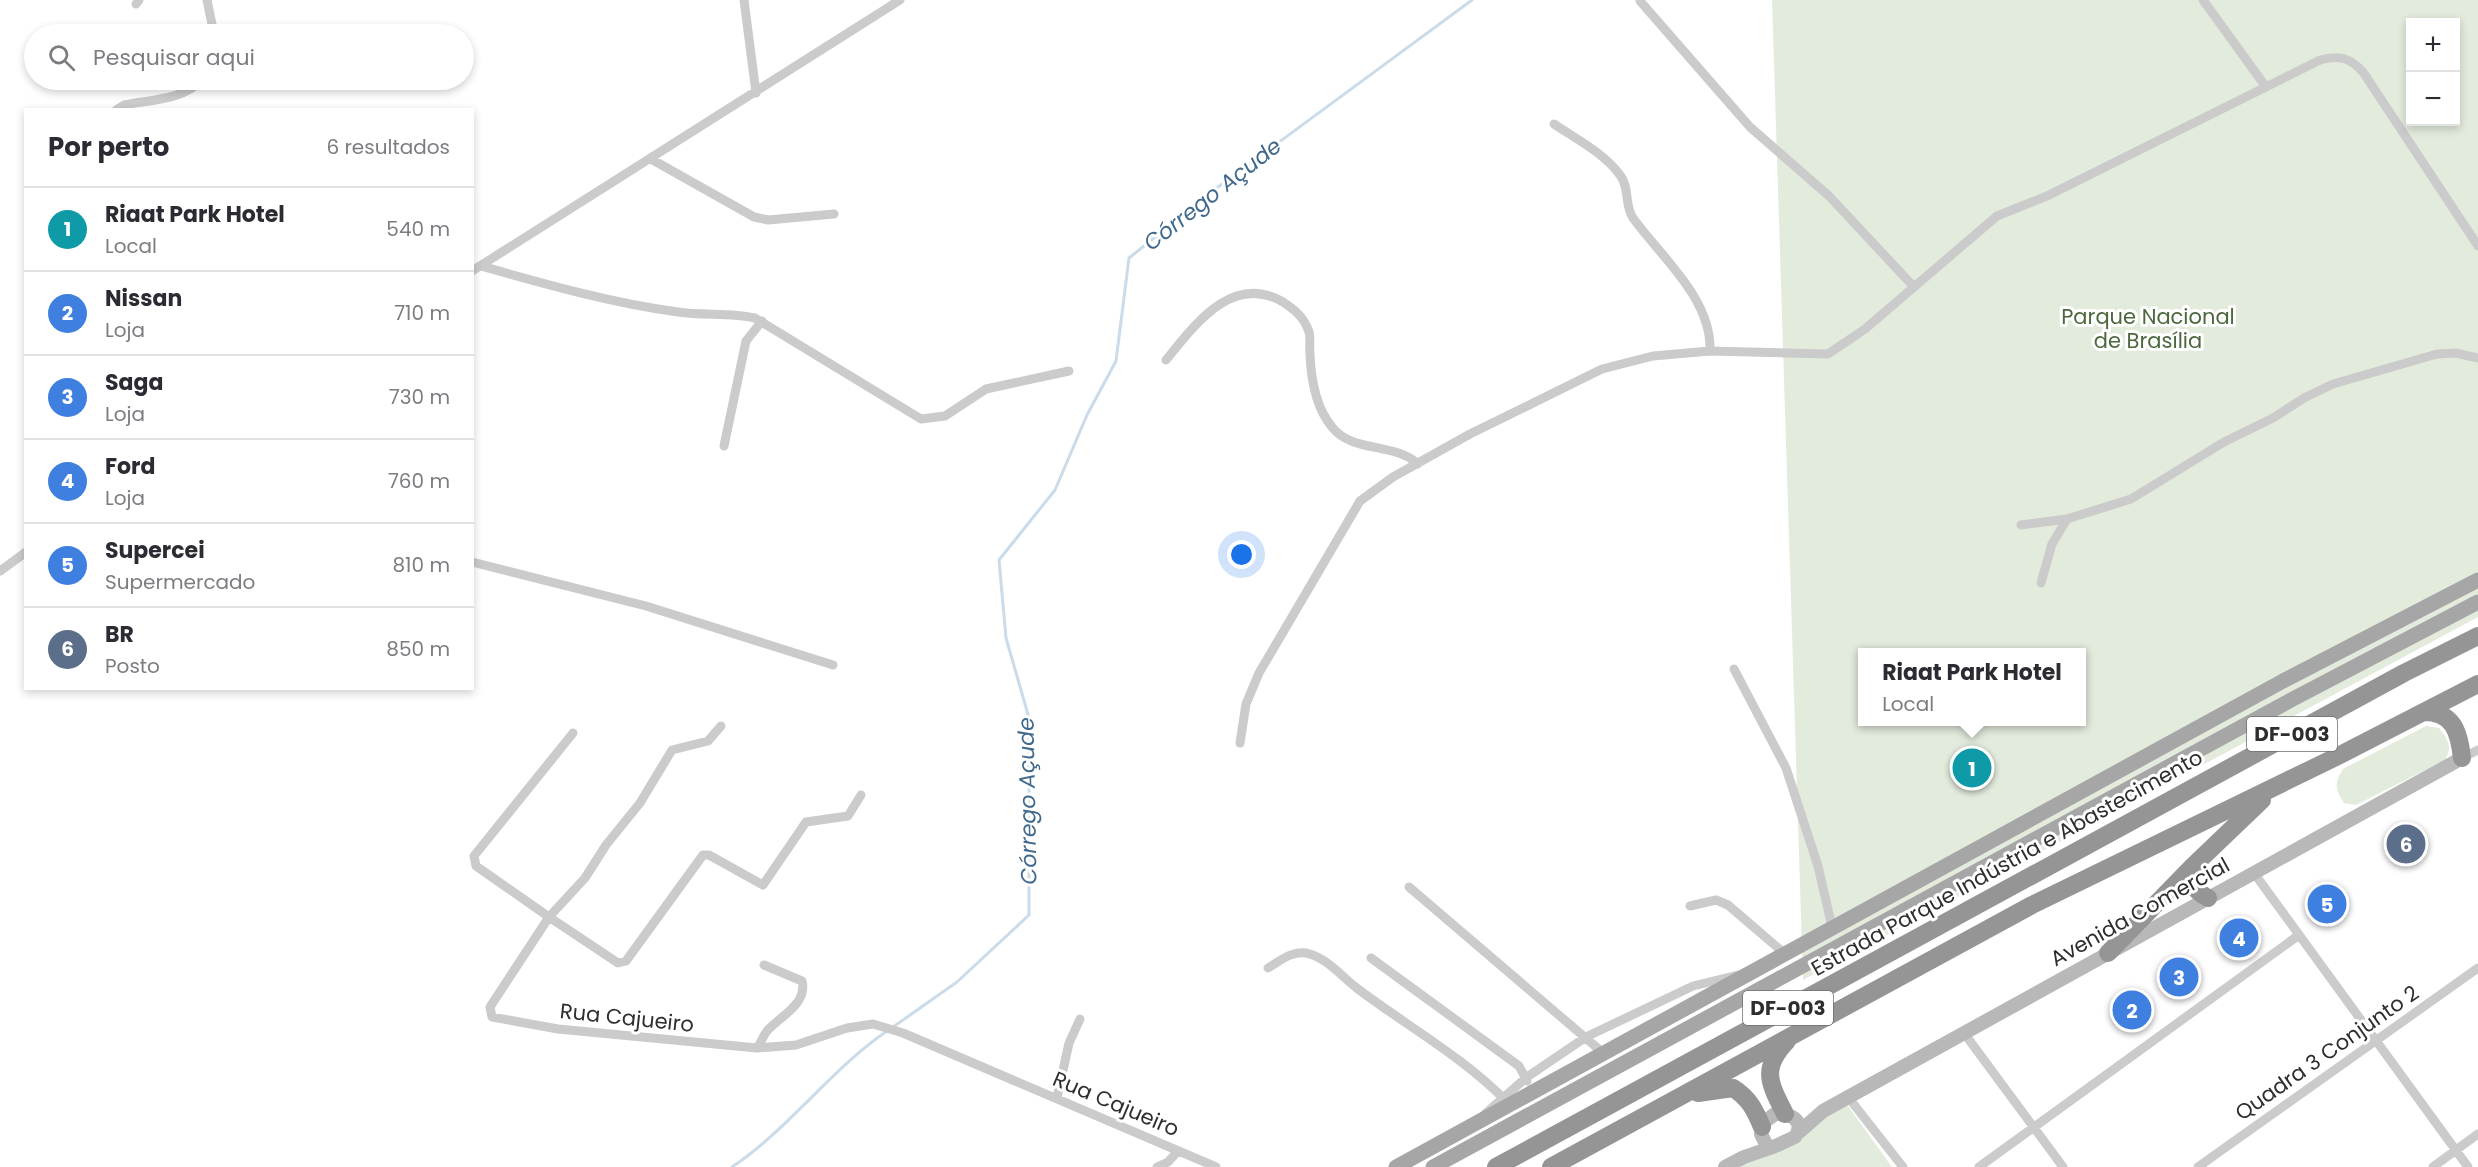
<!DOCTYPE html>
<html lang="pt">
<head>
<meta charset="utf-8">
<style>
  :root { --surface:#fff; --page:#f2f2f3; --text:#2b2b33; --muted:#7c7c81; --line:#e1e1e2; --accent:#de3838 }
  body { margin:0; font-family:Poppins,sans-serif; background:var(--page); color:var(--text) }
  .controls { position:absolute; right:18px; top:18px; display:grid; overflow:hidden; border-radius:0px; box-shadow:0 3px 9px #0003 }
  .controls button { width:54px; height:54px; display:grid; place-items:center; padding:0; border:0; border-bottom:2px solid var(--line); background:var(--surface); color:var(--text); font:30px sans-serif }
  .you { position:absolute; left:1242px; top:555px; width:21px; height:21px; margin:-15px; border:4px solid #fff; border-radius:50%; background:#1a73e8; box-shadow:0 0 0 9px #1a73e833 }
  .badge { display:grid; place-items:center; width:39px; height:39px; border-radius:50%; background:var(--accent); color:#fff; font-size:20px; font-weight:700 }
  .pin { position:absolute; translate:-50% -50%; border:3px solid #fff; box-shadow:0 2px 6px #0006 }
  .popup { position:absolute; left:1858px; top:648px; width:228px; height:78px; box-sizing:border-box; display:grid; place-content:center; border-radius:0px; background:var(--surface); filter:drop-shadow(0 2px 4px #0005); font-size:20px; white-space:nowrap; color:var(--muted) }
  .popup b { font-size:22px; color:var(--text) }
  .popup::after { content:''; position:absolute; left:50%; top:100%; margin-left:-12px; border:12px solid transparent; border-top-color:var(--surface) }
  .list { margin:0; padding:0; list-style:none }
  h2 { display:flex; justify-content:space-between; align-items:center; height:78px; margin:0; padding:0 24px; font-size:26px }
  h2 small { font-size:20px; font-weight:400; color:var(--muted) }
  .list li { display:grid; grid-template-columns:39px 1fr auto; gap:18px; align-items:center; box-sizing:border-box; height:84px; padding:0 24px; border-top:2px solid var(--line) }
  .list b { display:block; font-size:22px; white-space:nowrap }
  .list p { margin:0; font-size:20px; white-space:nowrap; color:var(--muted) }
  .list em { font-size:20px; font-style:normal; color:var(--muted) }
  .icon { flex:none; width:33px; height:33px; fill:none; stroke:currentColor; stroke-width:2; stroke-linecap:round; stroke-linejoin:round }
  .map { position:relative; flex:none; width:2478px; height:1167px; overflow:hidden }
  .search { position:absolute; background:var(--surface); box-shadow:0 3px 9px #0003; left:24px; top:24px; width:450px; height:66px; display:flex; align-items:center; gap:15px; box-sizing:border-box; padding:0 21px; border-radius:33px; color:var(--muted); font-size:22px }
  .panel { position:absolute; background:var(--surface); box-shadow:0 3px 9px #0003; left:24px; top:108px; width:450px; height:582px; border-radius:0px }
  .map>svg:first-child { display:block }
</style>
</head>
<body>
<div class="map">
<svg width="2478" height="1167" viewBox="0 0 2478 1167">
  <rect width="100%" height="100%" fill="#fff"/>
  <path fill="#e3ebdd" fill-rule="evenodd" d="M1772,0H2478V617L1803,980ZM2410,22H2456V122H2410ZM1862,652H2082V722H1862Z
    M2426,726L2439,728C2448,739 2453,747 2445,760L2356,805L2344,803C2335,790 2334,783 2343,769Z
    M1846,1103L1892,1167H1741L1748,1159L1801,1133Z"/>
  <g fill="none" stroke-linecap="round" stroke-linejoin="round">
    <path stroke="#cadbea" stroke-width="3" d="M893,1027L957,982L1029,915V718L1006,638L999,560L1055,490L1087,415L1116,361L1129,258L1214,190L1472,0
      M732,1167C789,1129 830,1070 887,1031"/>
    <path stroke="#cbcbcb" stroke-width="9" d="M207,0L214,34
      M744,0L756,93
      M2203,0L2266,87
      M1640,1L1750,127L1829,196L1914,287
      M136,4L139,0
      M116,110L124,105C148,100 185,100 201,80
      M1554,124C1576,139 1604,153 1620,175C1630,187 1624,205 1633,218C1662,258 1712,299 1710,351
      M651,159L754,217L768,220L834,214
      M481,266C545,284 611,303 678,312C704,316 730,312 755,318L921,419L945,416L986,389L1069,371
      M472,271L900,0
      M1166,360C1194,326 1232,272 1283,302C1295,310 1304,317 1309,332C1311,339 1309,347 1310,354C1311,379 1316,408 1332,427C1352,453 1394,442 1418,464
      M724,446L746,341L762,321
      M2021,525L2067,519
      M472,562L646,606L833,665
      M0,571L26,552
      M2041,583L2052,544L2067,519L2131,499L2224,442L2273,418L2304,398L2333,384L2437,354L2456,353L2478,358
      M1734,669L1786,768L1818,866L1832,927
      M721,726L708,741L672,750L640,803L606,845L585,878L549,917L618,963L626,961L703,855H709L763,885L806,822L848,816L861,795
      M573,733L474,856L476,866L549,917L490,1007L492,1017L558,1029L757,1048L796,1045L847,1028L873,1024L903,1033L1216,1167
      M1240,743L1246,704L1259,673L1360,501L1393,477L1470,434L1602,369L1653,356L1710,351L1828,354L1865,329L1997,216L2047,196L2320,60C2340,55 2349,57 2363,72L2478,246
      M2462,758L2478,750
      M2254,873L2468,1167
      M1409,887L1602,1052
      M1690,906L1716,900L1728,905L1784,953
      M1371,958L1519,1066L1527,1081
      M1268,968C1281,960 1294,949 1310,954C1329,960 1343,978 1358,989C1407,1026 1463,1057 1506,1101
      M1964,1033L2063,1167
      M757,1048C761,1043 763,1036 767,1031C779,1017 808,1004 802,981L764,965
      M1848,1097L1903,1167
      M1057,1098L1069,1043L1080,1019
      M1485,1114L1527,1077L1586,1037L1693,986L1738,975
      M1157,1167L1168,1162L1178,1151
      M1979,1167L2299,935
      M2198,1167L2478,968
      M2433,1167L2478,1134"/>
    <path stroke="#b8b8b8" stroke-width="14" d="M1775,1114C1790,1113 1806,1120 1795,1137L1773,1147L1767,1146L1761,1134L1764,1122Z
      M1798,1133L1823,1111L2462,758
      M1725,1167L1744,1157L1773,1147"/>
    <path stroke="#a6a6a6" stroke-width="15" d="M1396,1167L2283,681L2478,580
      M1433,1167L2291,700L2478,602"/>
    <path stroke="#959595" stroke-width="18" d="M2424,712C2453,712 2459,731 2462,758
      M2192,867C2188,884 2194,890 2208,898
      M2108,953L2192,867L2262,800
      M1698,1093L1733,1088C1749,1098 1755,1110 1762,1127
      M1785,1114C1770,1084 1760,1069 1787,1041
      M1496,1167L2404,673L2478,636
      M1551,1167L2032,905L2336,757L2478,684"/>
  </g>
  <g text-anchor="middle" stroke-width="6" stroke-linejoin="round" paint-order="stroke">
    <g fill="#fff" stroke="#6d6d6d" stroke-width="1.5">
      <rect x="2247" y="717" width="90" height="34" rx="4.5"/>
      <rect x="1743" y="991" width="90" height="34" rx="4.5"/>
    </g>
    <g font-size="20" font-weight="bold" fill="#2e2e2e">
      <text x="2292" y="741">DF-003</text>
      <text x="1788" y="1015">DF-003</text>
    </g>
    <g font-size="21" fill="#4e683e" stroke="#fff">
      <text x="2148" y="324">Parque Nacional<tspan x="2148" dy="24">de Brasília</tspan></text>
    </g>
    <g font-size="21" fill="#2e2e2e" stroke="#fff">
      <text transform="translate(2007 863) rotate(-29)" y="7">Estrada Parque Indústria e Abastecimento</text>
      <text transform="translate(2140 912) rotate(-29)" y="7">Avenida Comercial</text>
      <text transform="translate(627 1018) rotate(6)" y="7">Rua Cajueiro</text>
      <text transform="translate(2327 1053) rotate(-35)" y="7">Quadra 3 Conjunto 2</text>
      <text transform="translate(1116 1104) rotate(23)" y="7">Rua Cajueiro</text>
    </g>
    <g font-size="22" font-style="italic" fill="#40698d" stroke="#fff">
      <text transform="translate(1212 194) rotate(-38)" y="8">Córrego Açude</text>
      <text transform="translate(1027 801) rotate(-91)" y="8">Córrego Açude</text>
    </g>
  </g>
</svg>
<div class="controls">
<button>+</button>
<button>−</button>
</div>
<div class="you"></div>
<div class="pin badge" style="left:1972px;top:768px;background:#0f9aa8">1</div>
<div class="popup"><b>Riaat Park Hotel</b>Local</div>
<div class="pin badge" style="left:2132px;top:1010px;background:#3f7fe0">2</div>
<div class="pin badge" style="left:2179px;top:977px;background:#3f7fe0">3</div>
<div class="pin badge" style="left:2239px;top:938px;background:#3f7fe0">4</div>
<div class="pin badge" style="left:2327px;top:904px;background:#3f7fe0">5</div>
<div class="pin badge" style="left:2406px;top:844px;background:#5c6f8a">6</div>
<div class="search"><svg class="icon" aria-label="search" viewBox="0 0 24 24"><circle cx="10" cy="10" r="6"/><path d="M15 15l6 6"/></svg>Pesquisar aqui</div>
<section class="panel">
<h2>Por perto<small>6 resultados</small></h2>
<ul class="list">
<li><span class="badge" style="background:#0f9aa8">1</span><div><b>Riaat Park Hotel</b><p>Local</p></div><em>540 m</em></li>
<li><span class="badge" style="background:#3f7fe0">2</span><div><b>Nissan</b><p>Loja</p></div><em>710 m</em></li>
<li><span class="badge" style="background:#3f7fe0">3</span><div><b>Saga</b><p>Loja</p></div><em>730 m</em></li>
<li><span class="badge" style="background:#3f7fe0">4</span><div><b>Ford</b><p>Loja</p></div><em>760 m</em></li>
<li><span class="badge" style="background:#3f7fe0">5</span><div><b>Supercei</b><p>Supermercado</p></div><em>810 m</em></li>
<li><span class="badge" style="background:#5c6f8a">6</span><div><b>BR</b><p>Posto</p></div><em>850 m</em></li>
</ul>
</section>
</div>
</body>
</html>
